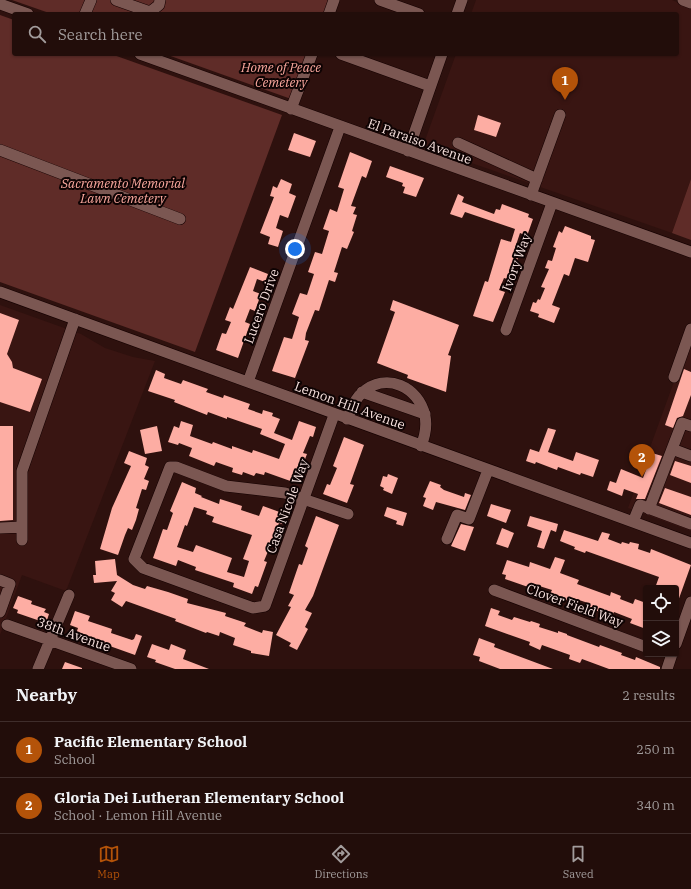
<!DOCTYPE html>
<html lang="en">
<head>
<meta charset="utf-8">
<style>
  :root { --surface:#220d0a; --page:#2a1613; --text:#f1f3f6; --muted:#a29c9c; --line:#3f2d2b; --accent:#b45309 }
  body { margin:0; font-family:"IBM Plex Serif",serif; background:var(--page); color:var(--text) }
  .controls { position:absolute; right:12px; bottom:12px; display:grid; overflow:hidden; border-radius:4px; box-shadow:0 1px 3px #0004 }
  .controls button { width:36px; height:36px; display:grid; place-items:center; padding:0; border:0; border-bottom:1px solid var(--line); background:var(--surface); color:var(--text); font:20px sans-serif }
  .you { position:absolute; left:295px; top:249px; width:14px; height:14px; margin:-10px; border:3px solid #fff; border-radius:50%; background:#1a73e8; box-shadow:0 0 0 6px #1a73e833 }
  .badge { display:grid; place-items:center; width:26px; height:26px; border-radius:50%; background:var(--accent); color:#fff; font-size:13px; font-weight:700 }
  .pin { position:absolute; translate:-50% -33px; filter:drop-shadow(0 1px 2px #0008) }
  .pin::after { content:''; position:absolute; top:21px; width:14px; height:12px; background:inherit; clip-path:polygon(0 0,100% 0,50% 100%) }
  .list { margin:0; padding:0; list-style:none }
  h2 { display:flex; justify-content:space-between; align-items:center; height:52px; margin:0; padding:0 16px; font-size:17px }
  h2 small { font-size:13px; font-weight:400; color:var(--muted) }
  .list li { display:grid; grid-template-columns:26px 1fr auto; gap:12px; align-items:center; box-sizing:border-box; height:56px; padding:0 16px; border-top:1px solid var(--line) }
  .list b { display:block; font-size:15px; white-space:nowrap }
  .list p { margin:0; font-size:13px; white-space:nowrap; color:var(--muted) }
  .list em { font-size:13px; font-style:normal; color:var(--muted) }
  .icon { flex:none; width:22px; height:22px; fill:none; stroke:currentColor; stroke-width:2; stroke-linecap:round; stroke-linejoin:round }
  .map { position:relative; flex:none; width:691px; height:669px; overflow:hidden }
  .search { position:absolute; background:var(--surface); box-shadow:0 1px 3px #0004; left:12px; right:12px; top:12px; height:44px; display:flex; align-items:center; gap:10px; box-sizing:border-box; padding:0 14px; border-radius:4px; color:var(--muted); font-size:15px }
  .sheet { height:164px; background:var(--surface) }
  nav { display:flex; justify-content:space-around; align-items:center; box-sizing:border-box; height:56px; border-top:1px solid var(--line); background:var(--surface); font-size:11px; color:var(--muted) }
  nav a { display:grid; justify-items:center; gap:2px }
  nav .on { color:var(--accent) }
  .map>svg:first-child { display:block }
</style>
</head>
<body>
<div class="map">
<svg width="691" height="669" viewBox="0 0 691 669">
  <rect width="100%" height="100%" fill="#2e110e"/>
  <path fill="#391512" d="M476,0H672L691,8V179L672,233L423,146L456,54H677V14H471Z
    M0,305L81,334L105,348L133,357L155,361L66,591L22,575L0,635Z
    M691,335V531L628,508Z"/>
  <path fill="#5f2c28" d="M12,0H328L324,14H52Z
    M0,15L14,20V54H111L282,115L195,352L0,282Z
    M165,54H310L294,100Z
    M691,179V240L672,233Z"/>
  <path fill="#fdada3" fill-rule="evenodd" d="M478,115L501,123L496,137L474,130Z
    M294,133L316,141L310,157L288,150Z
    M350,152L372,161L366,178L362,176L351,206L356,207L353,214L357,215L352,231L354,232L347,249L342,247L334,272L338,273L335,282L329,280L319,311L315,310L306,333L305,340L309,341L295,378L272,371L284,337L292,339L299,317L292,314L300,293L307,295L314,274L308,272L315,252L322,254L329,231L323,229L330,209L337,212L344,189L338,187Z
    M390,166L424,178L416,197L403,193L405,187L402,186L403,183L386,177Z
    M281,179L292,184L289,193L296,196L288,218L280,215L276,228L283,231L278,247L268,244L270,237L260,233L274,197L270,196L273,186L277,188Z
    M458,194L464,197L462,202L494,214L496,209L500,210L502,204L529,214L528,217L533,219L527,236L520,233L515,248L521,250L511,276L508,275L507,279L504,278L499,290L505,292L493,322L473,316L485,281L488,282L501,239L511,242L515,229L465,212L462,218L450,214Z
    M565,226L591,236V239L595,240L588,262L575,258L569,276L564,274L552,305L560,308L554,323L538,317L539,314L530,311L533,302L536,303L538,299L540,300L545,288L541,287L549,269L545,268L548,260L552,261L556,248L553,247L559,231L562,233Z
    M250,267L268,274L265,282L257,279L253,291L261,294L255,311L250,309L245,322L250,324L238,358L216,350L222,333L226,334L231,322L225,320L230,307L233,309Z
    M393,300L459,325L448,355L451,356L446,392L407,378L408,375L377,363L395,312L390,310Z
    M0,313L19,320L7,354L12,362L13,368L42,379L30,412L0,402Z
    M684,369L691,372V395L683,416L677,418L673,428L665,425Z
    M156,370L165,374L164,378L181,384L183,380L208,389L206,392L223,398L224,395L250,404L248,409L262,414L263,410L273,413L272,416L280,419L274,433L292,440L299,421L316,427L313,437L310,436L303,453L307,454L296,483L265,472L264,475L256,473L254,476L243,472L242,475L232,472L233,468L216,462L214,466L189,456L192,448L179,443L178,445L168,442L174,426L179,428L181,421L193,425L190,436L212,444L213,442L232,449V446L252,453L253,450L279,459L285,444L260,434L262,429L227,417V419L208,412L207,415L174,402L175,400L148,391Z
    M0,426H13V520L0,521Z
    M157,426L162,451L145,454L140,430Z
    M548,428L556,430L548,452L573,461L576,452L599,460L593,477L581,473L580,475L558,467L557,470L536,462L535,464L526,461L530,449L539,452Z
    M344,437L364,445L350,484L354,485L347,503L323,494L327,484L330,485L337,468L333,466Z
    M129,451L147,458L145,465L149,467L144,479L149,481L146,490L142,489L136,508L139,509L136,520L132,530L128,528L125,535L118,555L100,549L112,508L131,466L124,463Z
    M652,453L662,456L645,499H636L638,494L624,489L622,496L607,490L610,481L616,483L621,469L643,478Z
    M675,461L691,466V483L670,475Z
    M388,474L398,478L392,494L383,490L384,488L380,486L383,476L387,477Z
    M430,481L441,485L440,487L444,490L464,497L465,493L471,495L465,510L436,502L433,510L423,506L426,498L423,497Z
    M182,482L196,488L195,493L202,496L201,497L219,504L220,499L242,506L241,510L259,516L263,506L285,514L282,524L279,523L274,535L277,536L273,545L271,544L264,561L267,562L258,587L255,586L252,594L233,587L234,583L195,570L196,567L178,560L176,566L153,558L163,529L167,530L173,513L170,511ZM194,507L207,511L206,514L214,517L212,522L252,535L243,559L249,561L244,577L227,572L232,558L196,545L193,552L177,547L185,525L187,526Z
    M665,488L691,497V515L659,503Z
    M491,504L511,510L506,523L487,516Z
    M387,507L407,513L403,526L396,524L397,521L384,516Z
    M316,516L339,525L313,596L305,610L312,613L305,627L308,629L297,650L289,646L291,643L276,635L291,607L288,606L294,595L289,593L299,564L302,565L308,548L305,546Z
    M530,516L558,524L556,532L551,530L544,549L537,547L542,531L527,526Z
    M461,524L474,527L465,551L451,546Z
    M502,528L514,533L508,548L496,544Z
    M564,530L598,541L602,532L610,534L608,539L621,544L622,542L629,544L630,542L639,544L638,549L650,553L651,549L691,565L677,604L676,588H655L659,577L586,551L585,553L574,549L575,547L560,541Z
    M555,557L565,560L560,573L579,580L577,584L610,596L611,592L621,596L620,599L633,604L635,599L646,603V629L630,623L632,619L614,612L612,616L586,607L588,603L573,598L572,602L550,594L552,590L533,584L531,588L505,579L506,575L502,574L507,560L529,567L530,562L550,569Z
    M115,559L117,575L133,585L145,589L147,586L168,592L188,599L187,603L226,613L225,616L246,623L244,626L262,633L263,630L273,632L269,656L251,653V651L233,645L235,638L220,632L219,636L207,632L206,633L175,621L176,619L126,601L122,607L111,600L115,593L111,591L117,581L94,583L93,575H96L95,561Z
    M18,596L32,601L31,604L46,609L44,612L49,614L46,623L17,613L18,610L13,608Z
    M491,608L500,611L498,615L512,620L514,617L530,622L531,621L540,624L539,627L558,633V631L567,634V635L599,647L600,645L622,653L621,655L635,660L636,657L660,667V669H609L582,659L580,663L569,659L570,655L542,645L540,650L529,645L530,642L485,626Z
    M75,611L90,616L88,621L112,629L111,633L132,640L134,639L136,634L142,636L135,655L76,634L78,628L70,625Z
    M479,638L495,644L494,647L553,669H500L479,661L480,657L473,655Z
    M152,644L169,650L171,644L186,650L183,659L209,669H175L155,662L156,660L147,657Z
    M65,662L82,668V669H62Z"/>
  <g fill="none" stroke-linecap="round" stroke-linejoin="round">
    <g stroke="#150000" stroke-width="12">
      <path id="minor" d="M116,0L150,12L159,5L160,0
        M380,0L419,14
        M683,0L691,3
        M0,4L28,14
        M85,14L91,0
        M329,14L334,0
        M457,14L462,0
        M140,54L691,252
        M341,54L430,86
        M291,109L312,54
        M458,143L537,179
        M0,150L180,219
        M408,151L442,54
        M531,195L560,115
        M0,292L691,543
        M506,330L552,203
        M674,377L691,329
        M248,382L340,127
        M362,392L425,414
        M334,415L265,606L253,608L143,568L134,559L170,467H176L226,486L285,493L348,514
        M347,419C351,411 354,399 362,393C386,371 419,387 425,416C427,426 425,436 421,446
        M672,449L691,456
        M649,509L682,423L691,426
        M633,522L640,505L691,524
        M0,528L22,527
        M447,539L457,515L469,519L488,470
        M22,540V471L75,319
        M0,580L10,584L0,612
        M494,590L646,647
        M7,625L131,669
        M676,644L691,602
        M38,669L69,595
        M667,669L672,654"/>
    </g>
    <use href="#minor" stroke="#7b5752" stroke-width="11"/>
  </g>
  <g text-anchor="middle" stroke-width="4" stroke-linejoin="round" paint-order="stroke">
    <g font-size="13" font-style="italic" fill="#fba89e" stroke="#0e0303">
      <text x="281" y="72">Home of Peace<tspan x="281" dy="15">Cemetery</tspan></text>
      <text x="123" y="188">Sacramento Memorial<tspan x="123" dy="15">Lawn Cemetery</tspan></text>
    </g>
    <g font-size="13" fill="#f6e0dd" stroke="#0e0303">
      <text transform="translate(420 141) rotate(20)" y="5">El Paraiso Avenue</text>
      <text transform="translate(516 262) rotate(-70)" y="5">Ivory Way</text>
      <text transform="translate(261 306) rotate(-70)" y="5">Lucero Drive</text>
      <text transform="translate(350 405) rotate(20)" y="5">Lemon Hill Avenue</text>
      <text transform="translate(287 506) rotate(-70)" y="5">Casa Nicole Way</text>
      <text transform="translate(575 605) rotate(20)" y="5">Clover Field Way</text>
      <text transform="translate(74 634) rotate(20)" y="5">38th Avenue</text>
    </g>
  </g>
</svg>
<div class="controls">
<button><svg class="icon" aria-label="locate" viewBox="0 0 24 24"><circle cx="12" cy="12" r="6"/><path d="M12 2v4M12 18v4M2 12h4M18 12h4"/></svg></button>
<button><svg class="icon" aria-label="layers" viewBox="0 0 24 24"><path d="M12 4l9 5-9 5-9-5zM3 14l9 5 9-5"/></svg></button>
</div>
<div class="you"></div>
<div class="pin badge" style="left:565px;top:100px">1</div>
<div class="pin badge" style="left:642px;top:477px">2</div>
<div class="search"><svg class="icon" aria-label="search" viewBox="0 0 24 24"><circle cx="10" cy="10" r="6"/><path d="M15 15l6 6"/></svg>Search here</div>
</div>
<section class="sheet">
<h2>Nearby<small>2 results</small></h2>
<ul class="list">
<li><span class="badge">1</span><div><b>Pacific Elementary School</b><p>School</p></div><em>250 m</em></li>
<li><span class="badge">2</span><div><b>Gloria Dei Lutheran Elementary School</b><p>School · Lemon Hill Avenue</p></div><em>340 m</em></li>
</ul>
</section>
<nav>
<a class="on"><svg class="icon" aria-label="map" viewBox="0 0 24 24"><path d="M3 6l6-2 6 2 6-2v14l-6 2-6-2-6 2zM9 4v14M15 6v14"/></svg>Map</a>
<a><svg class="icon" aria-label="directions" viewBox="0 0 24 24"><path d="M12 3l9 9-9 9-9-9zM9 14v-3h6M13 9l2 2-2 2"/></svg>Directions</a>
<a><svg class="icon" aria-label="saved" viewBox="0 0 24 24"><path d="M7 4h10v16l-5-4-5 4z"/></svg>Saved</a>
</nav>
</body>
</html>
